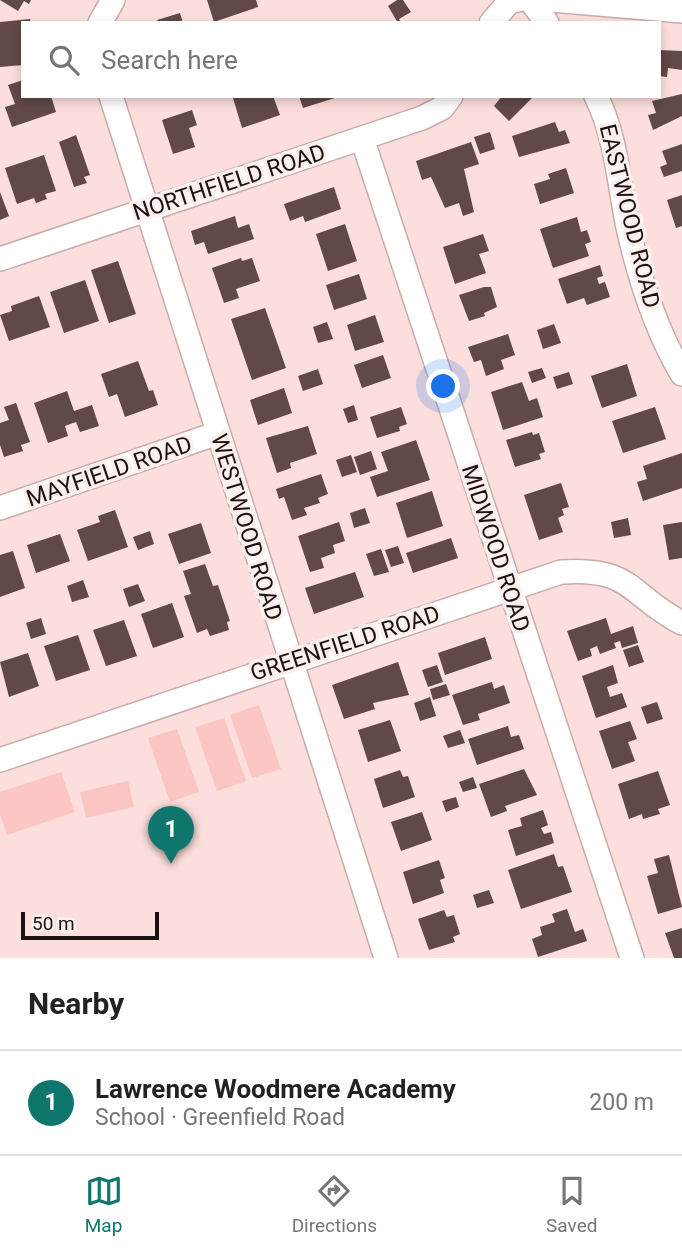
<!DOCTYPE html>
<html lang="en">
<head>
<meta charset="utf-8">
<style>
  :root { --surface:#fff; --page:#f6f6f6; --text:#222; --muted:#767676; --line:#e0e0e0; --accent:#0f766e }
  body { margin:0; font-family:Roboto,sans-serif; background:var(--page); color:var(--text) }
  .scale { position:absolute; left:21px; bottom:18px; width:138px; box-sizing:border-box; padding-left:7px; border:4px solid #1c1212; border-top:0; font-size:19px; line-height:24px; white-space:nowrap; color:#1c1212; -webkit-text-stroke:5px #fcf0ef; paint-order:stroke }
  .you { position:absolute; left:444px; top:387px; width:24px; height:24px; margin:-18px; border:5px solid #fff; border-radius:50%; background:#1a73e8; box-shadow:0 0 0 10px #1a73e833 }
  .badge { display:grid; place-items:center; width:46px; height:46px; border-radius:50%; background:var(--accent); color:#fff; font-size:23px; font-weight:700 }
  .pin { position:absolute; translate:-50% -58px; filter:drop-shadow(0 2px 4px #0008) }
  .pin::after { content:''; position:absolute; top:37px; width:24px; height:21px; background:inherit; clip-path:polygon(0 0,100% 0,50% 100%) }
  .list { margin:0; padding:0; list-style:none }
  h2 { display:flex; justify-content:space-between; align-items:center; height:91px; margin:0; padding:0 28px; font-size:30px }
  h2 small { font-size:23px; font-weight:400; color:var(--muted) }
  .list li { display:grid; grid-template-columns:46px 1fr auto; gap:21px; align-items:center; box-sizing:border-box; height:105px; padding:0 28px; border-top:2px solid var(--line) }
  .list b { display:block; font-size:26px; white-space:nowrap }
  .list p { margin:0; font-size:23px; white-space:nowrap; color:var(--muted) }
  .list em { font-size:23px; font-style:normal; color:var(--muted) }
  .icon { flex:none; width:38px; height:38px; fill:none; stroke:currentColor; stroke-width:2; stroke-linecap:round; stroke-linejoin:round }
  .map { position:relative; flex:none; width:682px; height:958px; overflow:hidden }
  .search { position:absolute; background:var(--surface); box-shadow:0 4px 10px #0003; left:21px; right:21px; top:21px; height:77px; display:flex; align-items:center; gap:18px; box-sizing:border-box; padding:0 24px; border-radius:0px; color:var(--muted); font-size:26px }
  .sheet { height:196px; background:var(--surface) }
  nav { display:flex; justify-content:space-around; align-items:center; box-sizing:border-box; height:98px; border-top:2px solid var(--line); background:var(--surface); font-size:19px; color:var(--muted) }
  nav a { display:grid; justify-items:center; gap:4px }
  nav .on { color:var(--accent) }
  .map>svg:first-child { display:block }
</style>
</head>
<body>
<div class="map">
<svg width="682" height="958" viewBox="0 0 682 958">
  <rect width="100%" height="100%" fill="#fcdedc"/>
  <path fill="#fac5c3" d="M259,705L281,769L252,778L230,715Z
    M224,718L246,781L217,791L195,727Z
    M177,729L199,792L170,802L148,738Z
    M61,772L75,812L7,835L0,814V792Z
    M128,781L134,807L86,818L80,792Z"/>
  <path fill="#614948" d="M0,0H31L29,4L24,1L18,11Z
    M207,0H256L258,7L214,22Z
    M397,0H403L411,12L399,19L401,23H398L388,6Z
    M180,13L183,23H158L157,20Z
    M30,19L31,23H23V65L0,67V22Z
    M659,50L682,51V70L668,68L667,77L659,76Z
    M23,80V96H51L56,112L12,127L5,107L15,104L8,85Z
    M682,94V116L653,130L648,115L656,113L652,101Z
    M238,96H273L280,115L242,128L233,98Z
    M299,96H338V97L303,108Z
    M502,96H534L509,121L494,106Z
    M192,110L197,125L189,128L195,147L173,154L162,120Z
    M555,122L559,132L565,130L570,143L519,157L512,136Z
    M490,132L495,149L480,154L474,137Z
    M76,135L90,175L84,177L87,183L74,187L59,142Z
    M471,142L479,164L464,169L474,212L463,216L459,203L445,208L431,177L422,180L416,161Z
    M682,144V171L664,177L660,167L667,164L662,151Z
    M44,155L56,191L45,194L47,199L36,203L34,198L17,204L5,168Z
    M566,168L574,193L540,204L534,184L550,179L548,174Z
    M334,187L341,209L305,222L303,216L290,221L284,204Z
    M0,192L9,216L0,220Z
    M682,195V226L676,228L667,200Z
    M235,216L238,228L249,224L254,239L208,254L204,242L195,245L191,231Z
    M577,217L581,232L587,230L591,242L585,244L589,256L553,268L540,229Z
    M345,224L357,261L328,271L316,234Z
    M483,234L489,251L479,254L486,273L455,284L443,247Z
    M241,258L242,261L252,258L260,281L236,289L239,298L224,303L212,268Z
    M118,261L136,314L109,323L91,270Z
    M600,265L603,276L597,278L599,284L605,282L610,297L587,305L584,298L567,304L558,279Z
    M359,274L367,299L334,310L326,285Z
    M85,280L99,321L64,333L50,292Z
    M484,287H491L497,307L484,313L485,316L469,321L459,295Z
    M39,296L50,327L9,341L0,315L12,311L11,306Z
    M265,308L286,368L252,380L231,319Z
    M375,315L384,342L355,351L347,325Z
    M327,322L333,339L318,343L313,327Z
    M554,324L561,343L543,349L537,330Z
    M508,334L515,355L501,360L504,369L486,376L481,360L474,362L468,347Z
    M383,355L391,378L362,388L354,365Z
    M138,361L149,391L153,390L158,405L125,417L117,394L109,397L101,374Z
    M627,364L637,396L602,408L591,376Z
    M542,368L546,378L532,383L528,372Z
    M318,369L323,384L303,391L298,376Z
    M569,372L573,384L557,389L553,377Z
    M522,382L529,401L537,398L543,417L503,430L491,392Z
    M284,388L292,413L258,425L250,400Z
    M67,391L74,411L92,405L99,426L80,432L76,422L65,426L68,436L48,443L34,403Z
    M16,403L30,442L21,445L23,451L4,457L0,445V423L9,420L4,407Z
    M354,405L358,420L348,423L343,409Z
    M401,407L407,424L399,427L400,431L377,438L370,417Z
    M655,407L666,439L623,453L612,421Z
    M308,426L317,454L290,463L291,468L277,473L266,438Z
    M532,432L533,435L539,433L545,452L539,454L541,459L515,467L506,440Z
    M416,440L430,480L377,497L370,477L388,471L381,452Z
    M371,451L377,469L360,475L354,457Z
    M682,453V488L643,501L637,482L647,479L643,466Z
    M351,455L357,472L342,477L336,460Z
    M321,474L328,494L318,498L320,503L304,508L307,515L292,520L284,497L279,499L276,489Z
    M561,483L569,507L562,509L564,515L558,518L563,532L539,540L524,495Z
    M432,491L443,526L407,538L396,503Z
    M365,508L370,523L354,528L350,513Z
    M115,510L128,547L88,561L77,530L100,522L98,516Z
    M628,518L631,535L614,538L611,522Z
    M339,522L345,541L333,545L335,553L321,558L324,568L310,572L298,536Z
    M682,522V558L669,560L663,525Z
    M201,523L211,553L179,564L168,534Z
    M150,531L154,544L138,550L133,537Z
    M60,534L70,561L36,573L27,545Z
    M451,538L458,558L413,573L406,553Z
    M398,546L404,563L391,567L385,550Z
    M381,549L389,572L374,576L366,554Z
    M13,551L25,588L0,597V555Z
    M205,564L213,586L218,585L230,621L227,622L229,630L210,636L207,629L197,633L184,596L191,594L183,571Z
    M355,572L364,597L314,614L305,588Z
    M83,580L89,597L72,602L67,586Z
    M138,584L145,601L129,607L123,589Z
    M172,603L184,637L153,648L141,614Z
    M41,618L46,634L31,639L26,623Z
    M606,618L611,634L633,626L638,643L622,648L620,641L614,643L616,648L600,654L597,646L590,649L592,656L578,661L567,631Z
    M124,620L137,656L106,666L93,630Z
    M78,635L90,670L56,681L44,646Z
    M485,637L492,659L445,675L438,653Z
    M638,645L644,662L629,667L623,650Z
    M28,653L39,686L9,697L0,662Z
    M398,662L409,695L373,703L375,709L344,719L332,685Z
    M437,665L443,682L428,687L422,670Z
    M613,665L618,683L607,687L610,697L622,693L627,707L596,718L582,676Z
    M492,682L494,689L504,685L510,703L478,714L480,720L463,725L452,695Z
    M446,684L450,695L433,700L430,689Z
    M430,697L436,716L420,721L414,703Z
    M657,702L663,719L647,724L641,707Z
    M390,720L401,751L368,762L358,730Z
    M630,721L637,739L628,742L635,761L612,769L599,731Z
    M508,726L511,737L519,735L524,749L477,765L468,739Z
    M460,730L465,743L448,748L443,736Z
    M524,769L537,795L505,806L507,811L491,817L479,784Z
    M400,770L403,777L408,776L415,797L383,808L374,779Z
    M658,771L670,805L658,809L660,814L643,819L642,814L629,819L618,784Z
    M473,777L477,788L463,792L459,782Z
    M456,797L459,807L446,812L442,801Z
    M543,810L548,825L541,828L544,834L551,832L554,843L516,856L508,830L522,826L520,818Z
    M422,812L432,840L401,851L391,822Z
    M554,854L558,867L563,866L572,892L521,909L508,870Z
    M669,855L682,907L658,914L647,876L658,873L654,859Z
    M439,860L445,878L440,880L444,893L413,904L403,872Z
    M489,890L494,903L477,908L473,895Z
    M567,909L575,932L583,929L587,941L538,957L532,939L542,935L540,927L555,922L552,914Z
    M444,910L447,917L454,915L460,934L453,937L455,942L429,950L418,919Z
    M682,928V958H674L665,933Z"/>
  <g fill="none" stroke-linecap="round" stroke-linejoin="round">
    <g stroke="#c8abaa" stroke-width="26">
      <path id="minor" d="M530,0L547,23
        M551,0L682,11
        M100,23L113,0
        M491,23L510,1L518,0
        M111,96L386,958
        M596,96C617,138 619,187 629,232C640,280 657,332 682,374
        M362,138L632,958
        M0,259L422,118L442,108L451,96
        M0,508L218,433
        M0,760L561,572C633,567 628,595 682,623"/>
    </g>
    <use href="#minor" stroke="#fff" stroke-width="23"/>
  </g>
  <g text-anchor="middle" stroke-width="7" stroke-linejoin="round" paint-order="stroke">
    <g font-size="23" fill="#1c1212" stroke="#fcf0ef">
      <text transform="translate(229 182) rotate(-18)" y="8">NORTHFIELD ROAD</text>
      <text transform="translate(630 216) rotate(76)" y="8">EASTWOOD ROAD</text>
      <text transform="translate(109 471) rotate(-19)" y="8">MAYFIELD ROAD</text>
      <text transform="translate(247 527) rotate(73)" y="8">WESTWOOD ROAD</text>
      <text transform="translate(496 548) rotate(72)" y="8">MIDWOOD ROAD</text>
      <text transform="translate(345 643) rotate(-18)" y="8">GREENFIELD ROAD</text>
    </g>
  </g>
</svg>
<div class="scale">50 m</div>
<div class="you"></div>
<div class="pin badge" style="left:171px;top:864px">1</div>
<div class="search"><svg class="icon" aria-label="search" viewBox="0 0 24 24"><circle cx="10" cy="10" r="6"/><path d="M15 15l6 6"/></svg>Search here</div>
</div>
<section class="sheet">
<h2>Nearby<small></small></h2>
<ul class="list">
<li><span class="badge">1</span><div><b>Lawrence Woodmere Academy</b><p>School · Greenfield Road</p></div><em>200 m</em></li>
</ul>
</section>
<nav>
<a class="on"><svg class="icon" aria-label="map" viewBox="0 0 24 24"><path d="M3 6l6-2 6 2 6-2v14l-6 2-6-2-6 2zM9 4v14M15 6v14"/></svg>Map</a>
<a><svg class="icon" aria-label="directions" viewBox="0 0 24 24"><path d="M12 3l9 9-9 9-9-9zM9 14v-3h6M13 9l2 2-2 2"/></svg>Directions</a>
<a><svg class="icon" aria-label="saved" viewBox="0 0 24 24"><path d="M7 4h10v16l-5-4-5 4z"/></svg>Saved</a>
</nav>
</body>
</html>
